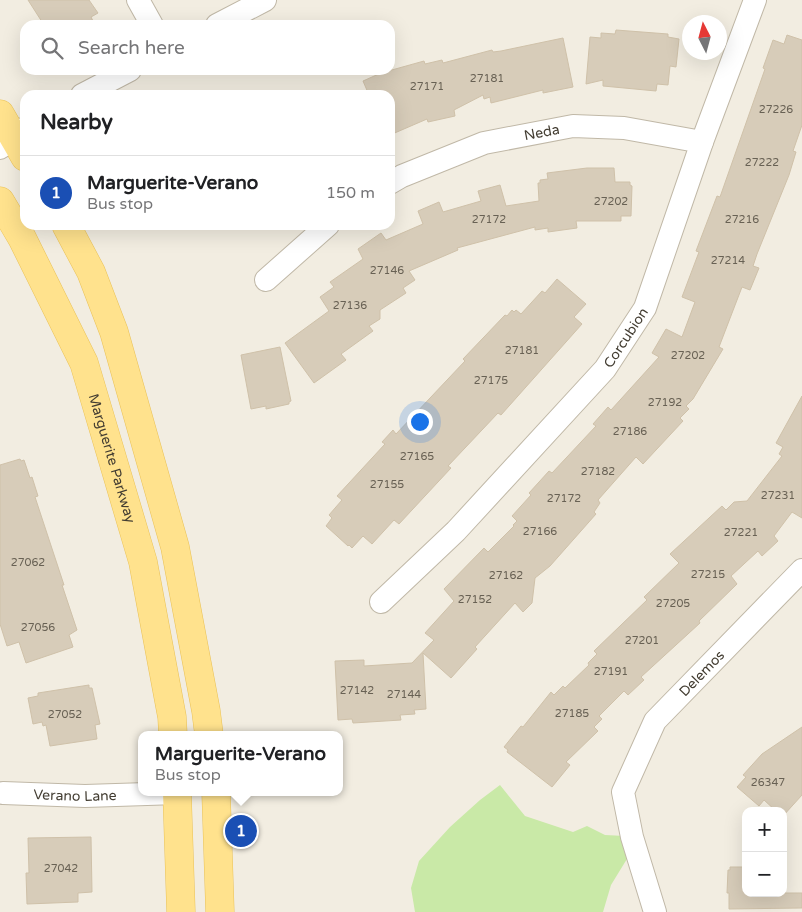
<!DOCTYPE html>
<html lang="en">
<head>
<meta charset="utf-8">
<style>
  :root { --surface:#fff; --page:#f6f6f6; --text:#202124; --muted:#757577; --line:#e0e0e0; --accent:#111827 }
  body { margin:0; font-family:"Varela Round",sans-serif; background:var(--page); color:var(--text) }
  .controls { position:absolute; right:15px; bottom:15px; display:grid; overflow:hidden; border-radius:10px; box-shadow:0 5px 20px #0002 }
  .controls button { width:45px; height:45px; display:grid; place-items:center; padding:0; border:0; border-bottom:1px solid var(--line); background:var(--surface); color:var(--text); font:25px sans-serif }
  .compass { position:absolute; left:682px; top:15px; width:45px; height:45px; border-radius:50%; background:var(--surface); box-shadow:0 5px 20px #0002; rotate:354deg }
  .you { position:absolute; left:419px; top:421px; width:18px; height:18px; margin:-12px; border:4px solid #fff; border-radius:50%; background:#1a73e8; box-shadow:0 0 0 8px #1a73e833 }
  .badge { display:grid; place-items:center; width:32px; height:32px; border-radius:50%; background:var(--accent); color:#fff; font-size:16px; font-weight:700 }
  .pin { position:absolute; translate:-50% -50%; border:2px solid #fff; box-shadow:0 1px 5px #0006 }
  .popup { position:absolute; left:138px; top:731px; width:205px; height:65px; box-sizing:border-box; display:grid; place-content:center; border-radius:10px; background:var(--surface); filter:drop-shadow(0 1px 4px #0005); font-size:16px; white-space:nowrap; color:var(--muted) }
  .popup b { font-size:19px; color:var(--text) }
  .popup::after { content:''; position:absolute; left:50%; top:100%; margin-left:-10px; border:10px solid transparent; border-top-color:var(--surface) }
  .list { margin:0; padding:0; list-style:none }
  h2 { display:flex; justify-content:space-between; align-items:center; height:65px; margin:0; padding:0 20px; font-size:21px }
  h2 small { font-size:16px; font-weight:400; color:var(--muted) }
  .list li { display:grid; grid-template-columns:32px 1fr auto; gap:15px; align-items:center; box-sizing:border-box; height:75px; padding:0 20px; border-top:1px solid var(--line) }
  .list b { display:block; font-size:19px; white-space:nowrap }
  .list p { margin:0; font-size:16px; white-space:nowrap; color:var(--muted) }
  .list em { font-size:16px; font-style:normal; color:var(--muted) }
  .icon { flex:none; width:28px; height:28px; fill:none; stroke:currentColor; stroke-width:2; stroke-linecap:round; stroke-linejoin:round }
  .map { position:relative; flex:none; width:802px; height:912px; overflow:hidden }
  .search { position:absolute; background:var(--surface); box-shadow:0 5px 20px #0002; left:20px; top:20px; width:375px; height:55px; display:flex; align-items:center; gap:12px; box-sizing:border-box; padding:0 18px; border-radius:15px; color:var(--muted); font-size:19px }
  .panel { position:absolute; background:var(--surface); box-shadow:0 5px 20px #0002; left:20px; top:90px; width:375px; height:140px; border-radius:15px }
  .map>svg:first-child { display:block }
</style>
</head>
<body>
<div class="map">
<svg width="802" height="912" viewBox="0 0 802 912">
  <rect width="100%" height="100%" fill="#f2ede1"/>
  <path fill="#c9e9a7" d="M500,785L525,816L573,832L587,826L605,835L625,836L630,854L611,885L603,912H415L411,888L419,861L450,827L480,800Z"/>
  <path fill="#d7ccb9" stroke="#cfc1a9" d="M28,0H89L98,13L91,17L95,25H44Z
    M616,30L668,34V37L679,39L676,67L670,66L668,85L657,84L656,91L603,86V80L586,84L590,37L601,38V33L615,34Z
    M787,35L802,40V125L793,151L796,152L789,175L757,254L753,266L759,268L750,290L742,287L719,347L723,349L693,399L686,406L689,409L680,418L683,421L643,464L636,457L598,500L600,503L594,512L596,514L550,566L535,578L532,603L523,612L515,603L475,647L477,649L451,678L423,653L426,709L414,710L415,714L400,715L401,720L353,723L352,719L338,720L335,661L364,660V666L412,663L434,640L425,633L454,601L444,589L484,548L488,552L514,526L513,525L517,521L512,516L531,495L529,493L549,471L552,473L596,426L593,424L608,407L611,410L659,357L652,353L666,329L682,337L695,302L682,297L699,252L696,251L717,196L720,197L765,69L763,68L773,40L784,44Z
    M563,38L573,87L543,93V90L491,103L490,97L484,99L483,95L454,110L455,116L428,122L427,119L390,135V95H369L363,81L381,73L424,61L425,64L442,60L443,63L492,50L493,52L501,51Z
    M587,168H614L615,182H630V185L632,186L631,216H621V221H576L577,228L548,232V228L535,230V227L457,248L458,250L409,271L415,280L403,288L406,293L380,310V319L369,326L373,331L341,354L346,360L314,383L285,343L329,311L320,297L334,287L330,282L363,259L358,249L381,233L386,240L423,224L418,211L439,202L443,212L481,201L478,191L500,185L506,206L539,201L538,183H540V180L548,179L547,173Z
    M557,279L586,304L574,317L582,324L501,415L498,413L448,466L451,468L399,524L394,520L372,544L363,536L352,548L349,545L348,546L326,526L332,518L329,515L342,500L337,496L385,444L382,442L393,430L396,434L465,361L463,359L505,315L507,316L512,310L514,312L516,310L521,314L542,291L545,293Z
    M280,347L291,401L289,402V404L266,409V406L251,409L241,355Z
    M802,396V518L792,512L774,536L778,541L762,556L758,551L731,576L737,584L699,621L700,623L641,677L644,680L628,695L624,691L599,716L602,719L594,727L598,731L566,762L570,765L552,787L507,752L508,750L504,747L521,726L523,727L551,692L554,695L563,686L565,688L589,665L588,663L597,654L594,651L647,600L644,597L679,563L670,554L722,506L726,510L734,502L747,501L782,456L779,454L783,447L776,443Z
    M20,459L21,461L24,460L30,478L32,477L38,496L35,497L64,585H62L77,630L69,635L73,647L26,663L19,642L7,646L0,624V465Z
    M89,685V688H92L100,724L95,725L97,739L50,746L46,725L43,726L42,722L33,724L28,698L38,696V693Z
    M802,727V795L783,816V811H776L764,800L759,806L737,787L746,777L743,775L762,754Z
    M91,837L92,892L78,893V902L27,904L26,873H29L28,838Z
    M730,867H746V893H802V908L729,909V893H727L728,870H730Z"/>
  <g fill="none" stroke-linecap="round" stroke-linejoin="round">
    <g stroke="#c0b8a7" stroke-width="24">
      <g id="minor">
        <path d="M138,0L152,25"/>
        <path d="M217,25L265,0"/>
        <path d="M82,95L130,70"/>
        <path d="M0,148L25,128"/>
        <path id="s1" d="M390,183L402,176L484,143L573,126L624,128L702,142"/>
        <path d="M266,280L328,225"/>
        <path id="s2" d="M381,602L456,531L605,369L645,308L702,142L755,0"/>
        <path id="s3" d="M3,793L85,796L178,793"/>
        <path id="s4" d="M655,912L632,837L623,792L655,721L802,570"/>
      </g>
    </g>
    <g stroke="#eac258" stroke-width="29">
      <g id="major">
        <path d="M0,114L25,157"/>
        <path id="s5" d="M0,201L22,238L84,363L143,562L172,717L173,735"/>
        <path d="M66,225L91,272L114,332L175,547L206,711L209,735"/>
        <path d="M177,792L181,912"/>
        <path d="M216,792L220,912"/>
      </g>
    </g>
    <use href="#minor" stroke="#fff" stroke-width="22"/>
    <use href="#major" stroke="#ffe28d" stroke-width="28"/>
  </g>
  <g text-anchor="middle" stroke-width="5" stroke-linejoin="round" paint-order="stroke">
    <g font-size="11" fill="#686154">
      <text x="487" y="82">27181</text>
      <text x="427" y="90">27171</text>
      <text x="776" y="113">27226</text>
      <text x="762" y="166">27222</text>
      <text x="611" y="205">27202</text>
      <text x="489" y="223">27172</text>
      <text x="742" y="223">27216</text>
      <text x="728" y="264">27214</text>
      <text x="387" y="274">27146</text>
      <text x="350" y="309">27136</text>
      <text x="522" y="354">27181</text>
      <text x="688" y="359">27202</text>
      <text x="491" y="384">27175</text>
      <text x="665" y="406">27192</text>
      <text x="630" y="435">27186</text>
      <text x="417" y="460">27165</text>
      <text x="598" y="475">27182</text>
      <text x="387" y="488">27155</text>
      <text x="778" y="499">27231</text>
      <text x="564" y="502">27172</text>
      <text x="540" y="535">27166</text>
      <text x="741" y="536">27221</text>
      <text x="28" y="566">27062</text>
      <text x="708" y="578">27215</text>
      <text x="506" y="579">27162</text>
      <text x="475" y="603">27152</text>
      <text x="673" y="607">27205</text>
      <text x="38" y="631">27056</text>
      <text x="642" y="644">27201</text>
      <text x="611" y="675">27191</text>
      <text x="357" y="694">27142</text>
      <text x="404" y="698">27144</text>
      <text x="572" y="717">27185</text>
      <text x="65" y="718">27052</text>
      <text x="768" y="786">26347</text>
      <text x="61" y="872">27042</text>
    </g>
    <g font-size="14" fill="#433d32" stroke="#fff">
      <text dy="5" stroke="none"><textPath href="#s1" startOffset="161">Neda</textPath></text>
      <text dy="5" stroke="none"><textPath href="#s2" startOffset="361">Corcubion</textPath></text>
      <text dy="5" stroke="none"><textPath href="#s5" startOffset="282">Marguerite Parkway</textPath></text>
      <text dy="5" stroke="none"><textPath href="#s4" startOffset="269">Delemos</textPath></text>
      <text dy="5" stroke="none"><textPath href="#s3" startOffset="72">Verano Lane</textPath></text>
    </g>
  </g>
</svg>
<div class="controls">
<button>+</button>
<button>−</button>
</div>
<svg class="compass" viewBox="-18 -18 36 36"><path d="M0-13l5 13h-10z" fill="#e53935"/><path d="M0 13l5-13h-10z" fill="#757577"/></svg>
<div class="you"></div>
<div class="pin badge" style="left:241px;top:831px;background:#1a4fb4">1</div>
<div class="popup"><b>Marguerite-Verano</b>Bus stop</div>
<div class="search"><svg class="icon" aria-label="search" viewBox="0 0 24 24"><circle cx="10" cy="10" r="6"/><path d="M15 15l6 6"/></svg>Search here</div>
<section class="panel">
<h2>Nearby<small></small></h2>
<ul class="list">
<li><span class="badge" style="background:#1a4fb4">1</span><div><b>Marguerite-Verano</b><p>Bus stop</p></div><em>150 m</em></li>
</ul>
</section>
</div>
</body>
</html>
